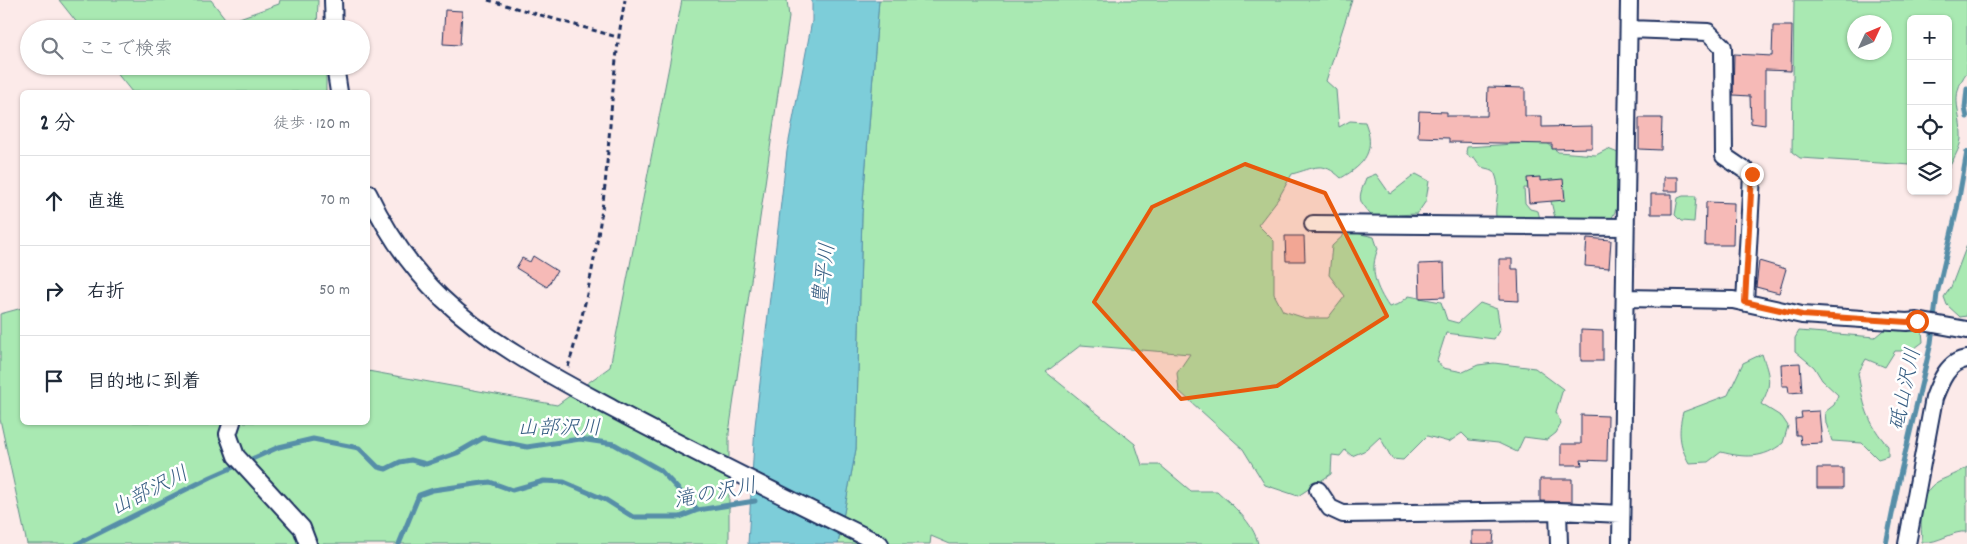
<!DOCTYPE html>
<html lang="ja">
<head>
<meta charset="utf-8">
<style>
  :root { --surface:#fff; --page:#f6f6f7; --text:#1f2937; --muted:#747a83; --line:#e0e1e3 }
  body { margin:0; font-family:Dekko,"Klee One",sans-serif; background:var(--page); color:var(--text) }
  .controls { position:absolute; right:15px; top:15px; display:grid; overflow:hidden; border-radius:8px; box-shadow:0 1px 4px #0004 }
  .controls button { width:45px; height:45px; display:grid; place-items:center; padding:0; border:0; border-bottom:1px solid var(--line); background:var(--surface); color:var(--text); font:25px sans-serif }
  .compass { position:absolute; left:1847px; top:15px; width:45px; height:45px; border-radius:50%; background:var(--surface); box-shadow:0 1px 4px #0004; rotate:46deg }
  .stop { position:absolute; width:15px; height:15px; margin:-11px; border:4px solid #ea580c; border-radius:50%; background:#fff }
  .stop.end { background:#ea580c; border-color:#fff; box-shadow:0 1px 5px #0008 }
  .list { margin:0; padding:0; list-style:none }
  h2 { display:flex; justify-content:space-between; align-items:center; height:65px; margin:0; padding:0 20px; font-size:21px }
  h2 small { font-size:16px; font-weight:400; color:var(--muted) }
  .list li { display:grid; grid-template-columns:32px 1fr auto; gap:15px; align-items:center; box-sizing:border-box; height:90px; padding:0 20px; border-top:1px solid var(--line) }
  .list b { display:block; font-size:19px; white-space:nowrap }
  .list em { font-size:16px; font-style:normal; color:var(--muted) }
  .icon { flex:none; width:28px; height:28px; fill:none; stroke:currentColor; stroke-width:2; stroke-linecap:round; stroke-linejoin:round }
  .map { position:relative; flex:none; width:1967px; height:544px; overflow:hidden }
  .search { position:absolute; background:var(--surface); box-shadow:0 1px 4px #0004; left:20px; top:20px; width:350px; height:55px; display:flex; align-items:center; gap:12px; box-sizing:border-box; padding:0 18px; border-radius:28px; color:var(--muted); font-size:19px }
  .panel { position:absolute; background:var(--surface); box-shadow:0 1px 4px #0004; left:20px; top:90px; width:350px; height:335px; border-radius:8px }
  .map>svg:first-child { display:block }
</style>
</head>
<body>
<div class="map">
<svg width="1967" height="544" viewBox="0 0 1967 544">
  <rect width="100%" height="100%" fill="#fceae9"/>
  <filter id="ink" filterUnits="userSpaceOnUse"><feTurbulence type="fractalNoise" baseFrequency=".02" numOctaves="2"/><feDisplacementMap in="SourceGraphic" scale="10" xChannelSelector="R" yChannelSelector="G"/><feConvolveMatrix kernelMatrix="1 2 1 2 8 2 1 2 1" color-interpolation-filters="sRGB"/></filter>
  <g filter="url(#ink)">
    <path fill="#a9e9b2" stroke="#628c88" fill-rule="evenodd" d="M59,0H211L228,22L279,4L280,0H318L317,29H82Z
      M682,0H787L789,17L729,433V544H27L0,419V314L22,308V422H368V371L557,405L610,367Z
      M879,0H1352L1326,81L1336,90L1339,127L1350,121L1365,122C1376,150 1366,164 1341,178C1322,160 1315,168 1292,174L1278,199L1258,225L1274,241V294L1283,311L1305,318H1328L1345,296L1329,275L1332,246L1348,231L1374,237L1378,249C1369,270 1376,288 1389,307L1399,304L1409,296L1441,302L1447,320L1458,323L1480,303L1497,309L1500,329L1494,339L1446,333L1437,361L1443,368L1463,372L1478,365L1494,363L1535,368L1563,389L1556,412L1561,424L1556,433L1547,440L1524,437L1517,452L1498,443L1469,440L1462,433L1449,442L1427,436L1403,460L1392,459L1380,437L1366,450L1352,456L1345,450L1340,456L1332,455L1331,474L1298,496L1265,485L1243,449L1179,391L1177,373L1190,354L1081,345L1046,372L1135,444L1142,465H1160L1191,491H1217C1232,505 1254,523 1258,544H950L931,536L930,544H838L856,449L862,214Z
      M1794,0H1967V72C1948,98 1962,112 1961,139C1960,149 1953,159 1949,168L1948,19H1911V165L1800,158L1792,152ZM1854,22H1884V52H1854Z
      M111,66H326V92H132Z
      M1546,142L1558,152L1596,155L1608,149L1618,153C1621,172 1623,202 1611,219L1563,221L1555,218L1548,189L1524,188L1525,203L1530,209L1538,211L1540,219L1497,221C1492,205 1504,189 1493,170L1481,167L1474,157L1470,158L1466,152L1467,147Z
      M1376,174L1390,194L1416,174L1429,181L1426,201L1417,214L1372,216C1356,200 1359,197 1366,178Z
      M1683,196H1696L1694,222L1681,221L1675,215L1678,198Z
      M1967,245V316L1960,317L1947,305L1944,297L1951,287Z
      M1904,325L1922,330L1923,342L1911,351H1895L1885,367L1866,359L1858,373C1863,403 1867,423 1888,446V456L1878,459L1862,443L1832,441L1826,423L1825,412L1834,405L1838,395L1822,380L1814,367L1795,351V338L1799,331L1875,337L1887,327Z
      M1762,354C1769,375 1773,384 1761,404L1782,417L1788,426L1783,443C1763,459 1745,458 1721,452L1708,462L1689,463C1679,445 1678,431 1683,412L1728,395L1743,363Z
      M1967,467V532C1952,530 1939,544 1922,542C1921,521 1917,492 1939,481C1949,476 1958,474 1967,467Z"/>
    <path fill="#7dcdd9" stroke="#568ea8" d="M812,0H879L862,214L856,449L838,544H748L755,426L787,151L812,21Z"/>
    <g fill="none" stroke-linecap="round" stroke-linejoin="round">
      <path stroke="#568ea8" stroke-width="5" d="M1967,89L1965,108L1967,117
        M77,544L211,477L279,447L313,439L359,448L378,467L386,469L400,462L411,460L426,464L457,453L483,438L527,447L580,439L614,444L660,470L698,510
        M399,544L419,495L433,490L490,482L512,490L544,481L564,482L606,500L633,517H680L698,510L755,501
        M1886,544L1900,475L1931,343L1937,294L1957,209L1967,152"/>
    </g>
    <path fill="#f6bab7" stroke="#1b2f5e" d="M445,10L462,11L460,45L443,44Z
      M1773,26H1792L1791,71L1765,70V125L1751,123L1750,96L1733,95L1734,54L1772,56Z
      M1488,87L1525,88V116H1542V127L1592,126V148L1552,149V144L1449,142V138L1418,137L1419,111L1447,112V116H1487Z
      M1639,118H1662L1661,150L1639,149Z
      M1540,177V181L1563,179L1565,200L1529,203L1527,178Z
      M1664,177H1678V191H1664Z
      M1651,194H1672V214H1651Z
      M1706,202L1734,203L1733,245H1705Z
      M1285,236H1304L1305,261H1286Z
      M1587,238L1611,240L1609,268L1585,266Z
      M533,256L557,271L547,287L516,268L522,258L530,262Z
      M1499,259H1512V269H1518L1519,301L1499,300Z
      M1759,261L1786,269L1779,293L1756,287Z
      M1444,263L1445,297L1420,298L1419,264Z
      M1581,330L1603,331V361H1581Z
      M1800,363L1802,392L1789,393L1788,386H1782L1781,364Z
      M1819,411L1822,443L1801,444L1800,435H1796L1795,419L1802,418L1801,412Z
      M1581,415L1608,416L1607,461L1581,460L1582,465H1561V444H1581Z
      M1817,468H1843V488H1817Z
      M1540,479H1572V502L1540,501Z
      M1472,531H1494L1493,544H1472Z"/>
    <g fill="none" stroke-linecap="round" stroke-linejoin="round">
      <g stroke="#1b2f5e" stroke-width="20">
        <path id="minor" d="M333,0L334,29
          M1629,29L1708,32L1723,47L1724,156L1752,175L1745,302
          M335,66L339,92
          M368,193C386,231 411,268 442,298C491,345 554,377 613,409C701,456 791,500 880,544
          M1313,224L1625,227
          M1625,298L1733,300L1802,315L1907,322L1917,321L1967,330
          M232,422L228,434L236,456L302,528L308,544
          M1318,490L1330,508L1343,514L1558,511L1621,514
          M1558,511L1559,544
          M1621,544L1629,0
          M1907,544L1934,398C1940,382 1948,361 1967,359"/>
      </g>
      <path stroke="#1b2f5e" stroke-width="3" stroke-dasharray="5 4" stroke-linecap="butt" d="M488,0L617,37
        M568,367C586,308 598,246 605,185C611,123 613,61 625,0"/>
      <use href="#minor" stroke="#fff" stroke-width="16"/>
    </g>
  </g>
  <g fill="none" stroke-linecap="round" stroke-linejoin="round" filter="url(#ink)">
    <path stroke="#ea580c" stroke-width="6" d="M1752,174L1745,302L1802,315L1907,322L1917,321"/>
  </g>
  <path fill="#e8590c" fill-opacity="0.2" stroke="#e8590c" stroke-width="4" stroke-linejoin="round" d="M1245,164L1325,193L1387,316L1277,386L1181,399L1094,302L1152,207Z"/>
  <g text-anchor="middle" stroke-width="5" stroke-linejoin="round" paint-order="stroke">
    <g font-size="21" font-style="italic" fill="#385e83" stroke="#fff">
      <text transform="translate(823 274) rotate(-83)" y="7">豊平川</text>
      <text transform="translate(1904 389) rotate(-78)" y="7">砥山沢川</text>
      <text x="559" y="434">山部沢川</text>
      <text transform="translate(149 490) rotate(-27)" y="7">山部沢川</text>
      <text transform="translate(715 492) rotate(-11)" y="7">滝の沢川</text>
    </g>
  </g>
</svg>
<div class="controls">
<button>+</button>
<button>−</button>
<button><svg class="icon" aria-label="locate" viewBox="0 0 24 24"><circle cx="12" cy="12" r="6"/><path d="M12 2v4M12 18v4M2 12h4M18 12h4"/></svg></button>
<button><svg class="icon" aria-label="layers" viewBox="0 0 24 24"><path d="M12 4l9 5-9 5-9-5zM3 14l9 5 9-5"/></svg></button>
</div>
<svg class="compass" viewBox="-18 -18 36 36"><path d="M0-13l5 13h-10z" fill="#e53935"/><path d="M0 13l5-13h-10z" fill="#747a83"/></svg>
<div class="stop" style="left:1917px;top:321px"></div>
<div class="stop end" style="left:1752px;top:174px"></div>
<div class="search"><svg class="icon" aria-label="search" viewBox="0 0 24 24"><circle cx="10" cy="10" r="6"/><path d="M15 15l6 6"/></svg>ここで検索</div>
<section class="panel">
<h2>2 分<small>徒歩 · 120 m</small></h2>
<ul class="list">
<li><svg class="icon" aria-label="ahead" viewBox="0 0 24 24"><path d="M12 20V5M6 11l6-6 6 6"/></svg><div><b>直進</b></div><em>70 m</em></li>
<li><svg class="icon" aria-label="right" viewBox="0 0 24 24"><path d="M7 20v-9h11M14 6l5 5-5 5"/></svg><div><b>右折</b></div><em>50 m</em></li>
<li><svg class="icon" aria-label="arrive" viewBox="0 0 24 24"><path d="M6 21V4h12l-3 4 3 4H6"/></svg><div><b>目的地に到着</b></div></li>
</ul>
</section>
</div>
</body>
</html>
